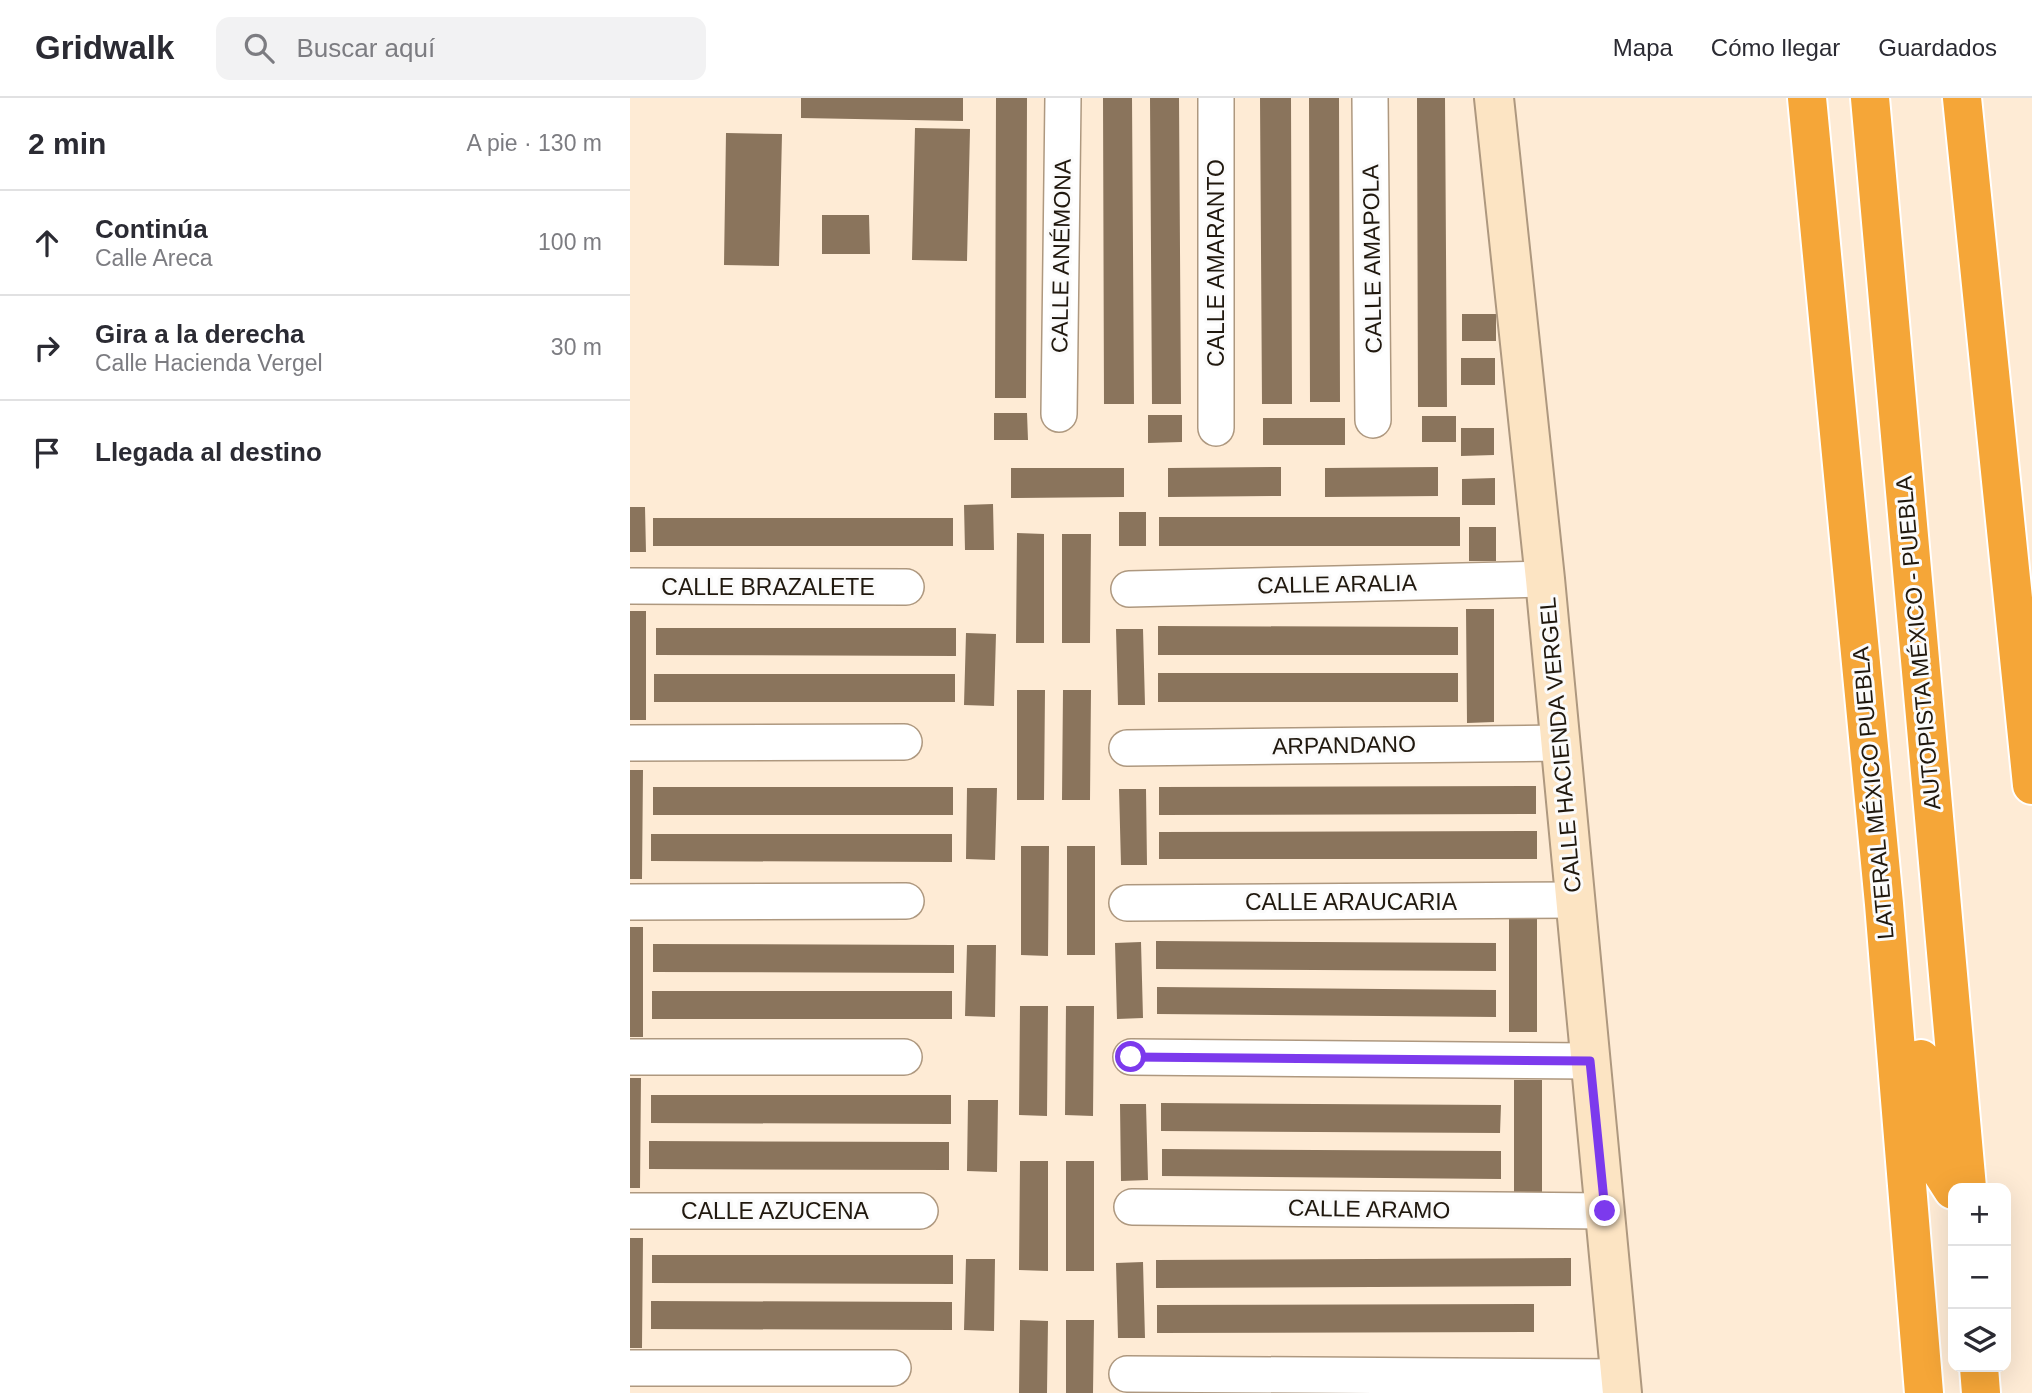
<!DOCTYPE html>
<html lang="es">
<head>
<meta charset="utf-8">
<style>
  :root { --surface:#fff; --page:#f2f2f3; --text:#2b2b33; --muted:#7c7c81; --line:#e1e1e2 }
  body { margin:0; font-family:Helvetica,sans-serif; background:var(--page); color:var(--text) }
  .controls { position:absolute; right:21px; bottom:21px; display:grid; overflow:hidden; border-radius:14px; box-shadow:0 7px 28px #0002 }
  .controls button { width:63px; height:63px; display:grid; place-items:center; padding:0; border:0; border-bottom:2px solid var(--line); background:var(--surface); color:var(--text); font:35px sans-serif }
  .stop { position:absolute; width:21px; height:21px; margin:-16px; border:5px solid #7c3aed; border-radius:50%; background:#fff }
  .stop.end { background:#7c3aed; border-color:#fff; box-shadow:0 2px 7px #0008 }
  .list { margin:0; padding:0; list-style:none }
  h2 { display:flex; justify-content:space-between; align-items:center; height:91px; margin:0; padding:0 28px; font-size:30px }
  h2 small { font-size:23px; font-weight:400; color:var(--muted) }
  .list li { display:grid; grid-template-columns:46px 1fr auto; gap:21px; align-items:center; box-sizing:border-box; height:105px; padding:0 28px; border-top:2px solid var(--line) }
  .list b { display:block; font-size:26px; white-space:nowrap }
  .list p { margin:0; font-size:23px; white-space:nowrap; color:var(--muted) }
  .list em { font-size:23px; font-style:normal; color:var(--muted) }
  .icon { flex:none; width:38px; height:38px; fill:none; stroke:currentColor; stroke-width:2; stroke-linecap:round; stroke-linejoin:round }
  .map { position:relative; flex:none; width:1402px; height:1295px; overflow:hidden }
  header { display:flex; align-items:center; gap:42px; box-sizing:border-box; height:98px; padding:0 35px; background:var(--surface); border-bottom:2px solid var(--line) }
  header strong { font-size:33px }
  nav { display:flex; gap:38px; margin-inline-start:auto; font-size:24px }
  .search { width:490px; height:63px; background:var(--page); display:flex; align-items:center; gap:18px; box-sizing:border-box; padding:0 24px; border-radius:14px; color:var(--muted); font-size:26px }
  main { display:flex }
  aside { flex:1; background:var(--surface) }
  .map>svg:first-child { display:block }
</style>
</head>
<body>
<header>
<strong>Gridwalk</strong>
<div class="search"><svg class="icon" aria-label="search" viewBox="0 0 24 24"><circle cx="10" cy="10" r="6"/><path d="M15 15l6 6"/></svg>Buscar aquí</div>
<nav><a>Mapa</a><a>Cómo llegar</a><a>Guardados</a></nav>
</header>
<main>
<aside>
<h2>2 min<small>A pie · 130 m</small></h2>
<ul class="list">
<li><svg class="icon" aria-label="ahead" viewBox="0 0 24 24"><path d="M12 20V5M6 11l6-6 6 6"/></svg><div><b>Continúa</b><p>Calle Areca</p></div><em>100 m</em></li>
<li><svg class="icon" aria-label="right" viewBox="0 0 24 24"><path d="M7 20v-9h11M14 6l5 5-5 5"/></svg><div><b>Gira a la derecha</b><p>Calle Hacienda Vergel</p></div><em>30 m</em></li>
<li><svg class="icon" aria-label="arrive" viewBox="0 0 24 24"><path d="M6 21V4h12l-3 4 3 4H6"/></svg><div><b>Llegada al destino</b></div></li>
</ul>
</aside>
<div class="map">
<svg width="1402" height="1295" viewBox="0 0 1402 1295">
  <rect width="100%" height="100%" fill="#feebd5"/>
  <path fill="#8a745c" d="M171,0H333V23L171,20Z
    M366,0H397L396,300H365Z
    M473,0H502L504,306H474Z
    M520,0H549L551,306H522Z
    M630,0H661L662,306H632Z
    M679,0H709L710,304H680Z
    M787,0H815L817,309H788Z
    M285,30L340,31L337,163L282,162Z
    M96,35L152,36L149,168L94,167Z
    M192,117H239L240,156H192Z
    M832,216H866V243H832Z
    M831,260H865V287H831Z
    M364,315H397L398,342H364Z
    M518,317H552V344L518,345Z
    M792,318H826V344H792Z
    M633,320H715V347H633Z
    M831,330H864V357L831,358Z
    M651,369V398L538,399V370Z
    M808,369V398L695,399V370Z
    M381,370H494V399L381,400Z
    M865,380V407H832V381Z
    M363,406L364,452H335L334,407Z
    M0,409H15L16,454H0Z
    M489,414H516V448H489Z
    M529,419H830V448H529Z
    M23,420H323V448H23Z
    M839,429H866V463H839Z
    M387,435L414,436V545H386Z
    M432,436H461L460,545H432Z
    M836,511H864V624L837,625Z
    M0,513H16V622H0Z
    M528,528L828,529V557H528Z
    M26,530H326V558L26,557Z
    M486,531H513L515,607H488Z
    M336,535L366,536L364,608L334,607Z
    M528,575H828V604H528Z
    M24,576H325V604H24Z
    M387,592H415L414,702H387Z
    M433,592H461L460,702H432Z
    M0,672H13L12,781H0Z
    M906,688V716L529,717V689Z
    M23,689H323V717H23Z
    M337,690H367L365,762L336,761Z
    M489,691H516L517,767H491Z
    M907,733V761H529V734Z
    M21,736H322V764L21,763Z
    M391,748H419L418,858L391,857Z
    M437,748H465V857H437Z
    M907,819V934H879V820Z
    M0,829H13V939H0Z
    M526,843L866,845V873L526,871Z
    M511,844L513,920L487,921L485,845Z
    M23,846L324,847V875L23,874Z
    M337,847H366L365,919L335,918Z
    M527,889L866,892V919L527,916Z
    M22,893H322V921H22Z
    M390,908H418L417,1018L389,1017Z
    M436,908H464L463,1018L435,1017Z
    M0,980H11L10,1090H0Z
    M884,982H912V1095L884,1096Z
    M21,997H321V1026L21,1025Z
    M338,1002H368L367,1074L337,1073Z
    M531,1005L871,1007L870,1035L531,1033Z
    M490,1006H516L518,1082L491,1083Z
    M19,1043L319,1044V1072L19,1071Z
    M532,1051L871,1053V1081L532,1078Z
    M390,1063H418V1173L389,1172Z
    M436,1063H464V1173H436Z
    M0,1140H13L12,1250H0Z
    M22,1157H323V1186L22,1185Z
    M941,1160V1188L526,1190V1162Z
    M336,1161H365L364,1233L334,1232Z
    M513,1164L515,1240H488L486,1165Z
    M21,1203L322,1204V1232L21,1231Z
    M904,1206V1234L527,1235V1207Z
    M390,1222L418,1223L417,1295H389Z
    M436,1222H464L463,1295H436Z"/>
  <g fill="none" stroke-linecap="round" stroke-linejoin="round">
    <g stroke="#ae987f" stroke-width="38">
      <path id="street" d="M740,0L743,322
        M429,316L433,0
        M586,330V0
        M0,488L276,489
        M499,491L915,481
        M0,645L274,644
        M497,650L930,645
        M0,804L276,803
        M497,805L945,802
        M0,959H274
        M501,959L960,963
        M502,1109L975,1113
        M0,1113H290
        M0,1270H263
        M497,1276L991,1279"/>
    </g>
    <g stroke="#ae987f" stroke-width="42">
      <path id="secondary" d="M864,0L915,481L992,1295"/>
    </g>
    <g stroke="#fff" stroke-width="42">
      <path id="highway" d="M1177,0L1254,806L1294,1295
        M1240,0L1337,1090
        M1332,0L1402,687
        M1291,961L1305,1064L1323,1092
        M1349,1269L1351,1295"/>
    </g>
    <use href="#street" stroke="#fff" stroke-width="35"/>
    <use href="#secondary" stroke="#fce4c3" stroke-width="38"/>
    <use href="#highway" stroke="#f5a638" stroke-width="38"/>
  </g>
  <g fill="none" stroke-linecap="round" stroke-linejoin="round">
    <path stroke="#7c3aed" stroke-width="9" d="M501,959L960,963L975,1113"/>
  </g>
  <g text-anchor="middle" stroke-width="6" stroke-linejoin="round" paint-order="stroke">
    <g font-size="23" fill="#20180e" stroke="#fbfbfb">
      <text transform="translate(431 158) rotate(-89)" y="8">CALLE ANÉMONA</text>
      <text transform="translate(742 161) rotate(-91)" y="8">CALLE AMAPOLA</text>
      <text transform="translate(586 165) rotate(-90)" y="8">CALLE AMARANTO</text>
      <text transform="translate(707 486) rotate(-1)" y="8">CALLE ARALIA</text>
      <text x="138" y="497">CALLE BRAZALETE</text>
      <text transform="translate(1288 545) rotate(-95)" y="8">AUTOPISTA MÉXICO - PUEBLA</text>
      <text transform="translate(714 647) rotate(-1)" y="8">ARPANDANO</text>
      <text transform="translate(930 647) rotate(-95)" y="8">CALLE HACIENDA VERGEL</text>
      <text transform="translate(1243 695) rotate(-95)" y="8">LATERAL MÉXICO PUEBLA</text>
      <text x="721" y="812">CALLE ARAUCARIA</text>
      <text transform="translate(739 1111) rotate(1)" y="8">CALLE ARAMO</text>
      <text x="145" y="1121">CALLE AZUCENA</text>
    </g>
  </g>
</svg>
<div class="controls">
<button>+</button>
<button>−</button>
<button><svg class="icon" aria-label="layers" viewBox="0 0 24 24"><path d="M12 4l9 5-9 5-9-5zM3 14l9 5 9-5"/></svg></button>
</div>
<div class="stop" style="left:501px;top:959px"></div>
<div class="stop end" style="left:975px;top:1113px"></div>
</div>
</main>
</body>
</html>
